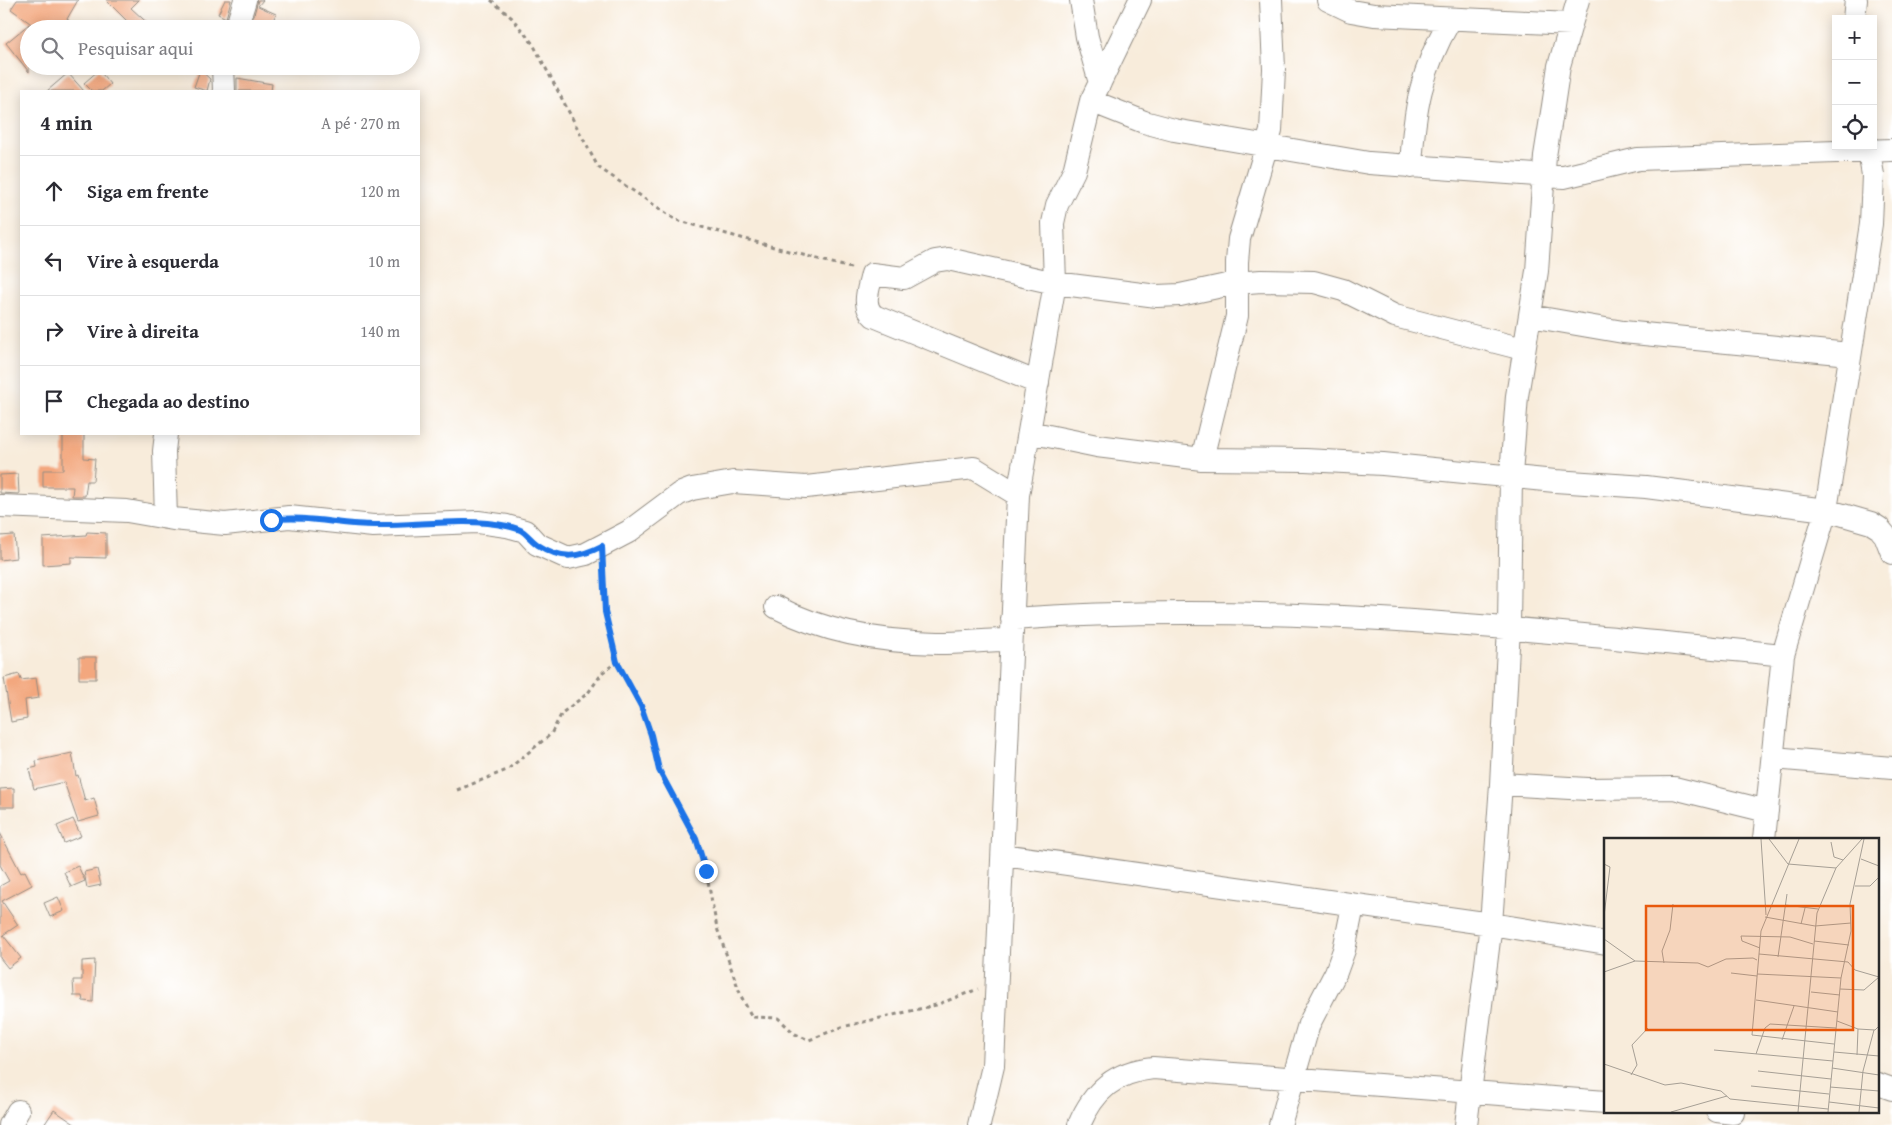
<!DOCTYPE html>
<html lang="pt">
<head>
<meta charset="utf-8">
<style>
  :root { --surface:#fff; --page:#f7f7f7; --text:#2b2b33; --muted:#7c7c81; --line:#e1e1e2 }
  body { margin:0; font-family:"Gentium Book Plus",serif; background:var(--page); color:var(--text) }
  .controls { position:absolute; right:15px; top:15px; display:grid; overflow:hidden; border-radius:0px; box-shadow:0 2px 12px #0003 }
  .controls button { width:45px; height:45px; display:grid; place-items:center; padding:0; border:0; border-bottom:1px solid var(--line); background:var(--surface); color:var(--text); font:25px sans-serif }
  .stop { position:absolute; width:15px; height:15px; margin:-11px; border:4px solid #1a73e8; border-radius:50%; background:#fff }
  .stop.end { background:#1a73e8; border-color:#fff; box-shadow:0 1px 5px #0008 }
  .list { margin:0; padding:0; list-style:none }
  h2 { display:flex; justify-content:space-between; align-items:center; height:65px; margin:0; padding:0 20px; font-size:21px }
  h2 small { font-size:16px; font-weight:400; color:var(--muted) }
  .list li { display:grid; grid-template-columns:32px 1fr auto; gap:15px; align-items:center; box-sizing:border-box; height:70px; padding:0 20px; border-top:1px solid var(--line) }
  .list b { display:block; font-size:19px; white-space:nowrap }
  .list em { font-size:16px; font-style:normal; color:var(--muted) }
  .icon { flex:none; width:28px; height:28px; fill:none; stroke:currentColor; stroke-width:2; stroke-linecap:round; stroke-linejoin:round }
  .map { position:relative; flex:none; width:1892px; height:1125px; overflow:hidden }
  .search { position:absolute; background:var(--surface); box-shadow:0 2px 12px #0003; left:20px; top:20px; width:400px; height:55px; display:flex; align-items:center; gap:12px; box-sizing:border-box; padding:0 18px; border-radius:28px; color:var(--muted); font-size:19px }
  .panel { position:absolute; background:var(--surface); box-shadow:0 2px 12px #0003; left:20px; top:90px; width:400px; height:345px; border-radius:0px }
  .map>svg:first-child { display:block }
</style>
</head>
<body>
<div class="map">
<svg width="1892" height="1125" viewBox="0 0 1892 1125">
  <rect width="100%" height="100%" fill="#fff"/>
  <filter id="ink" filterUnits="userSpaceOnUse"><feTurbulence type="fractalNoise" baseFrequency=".02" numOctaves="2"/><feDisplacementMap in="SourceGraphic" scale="10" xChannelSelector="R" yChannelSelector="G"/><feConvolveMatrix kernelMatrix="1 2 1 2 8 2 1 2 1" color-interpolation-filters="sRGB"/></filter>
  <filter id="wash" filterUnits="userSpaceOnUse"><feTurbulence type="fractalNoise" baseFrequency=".0096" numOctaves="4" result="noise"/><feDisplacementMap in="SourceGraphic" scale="20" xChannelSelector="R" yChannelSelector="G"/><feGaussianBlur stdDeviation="1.12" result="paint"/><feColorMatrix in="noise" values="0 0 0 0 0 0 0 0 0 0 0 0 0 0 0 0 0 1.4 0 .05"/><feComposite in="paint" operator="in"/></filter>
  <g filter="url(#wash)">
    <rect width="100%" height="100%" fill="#f8ecdb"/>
    <g id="blocks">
      <path fill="#f3a77e" d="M17,0H78L67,19L79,29H38L11,9Z
        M106,0H139L131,8L154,29H135Z
        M225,0H231L226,18L218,14Z
        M258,0H263L258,6L276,14L269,29H259L251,25Z
        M29,24V72L6,43Z
        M99,70L110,84L102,91H92L84,83Z
        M200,70L210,79L207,91L194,87Z
        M68,73L84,91H47Z
        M237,78L272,84L271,91H237Z
        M63,434H84V458L95,459L93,481H87L85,496H72L73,487H43V470H63Z
        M18,474L19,494L0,493V475Z
        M87,532L106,533V558L71,557V563L43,565V538L86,535Z
        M14,535L16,558L0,560V536Z
        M79,657H96V679H79Z
        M19,674L21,680L36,678L39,698L25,700L27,719L11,722L4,678Z
        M72,753L76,776L78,775L85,801L94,798L99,816L78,822L64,782L34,789L29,769L37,767L36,761Z
        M14,788V807H0V789Z
        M73,819L81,836L64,843L57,826Z
        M0,833L21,873L25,871L32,885L2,901L18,925L3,935L21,958L8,968L0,958V886L9,881L0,865Z
        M78,866L85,881L71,887L64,872Z
        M97,869L101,885L87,888L84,872Z
        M58,897L64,911L50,917L44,903Z
        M95,960L93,1002L83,1001L82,996H74L73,980H82V961Z
        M54,1110L76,1125H44Z"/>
    </g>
  </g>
  <g filter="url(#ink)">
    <use href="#blocks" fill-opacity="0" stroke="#928c83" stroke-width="1"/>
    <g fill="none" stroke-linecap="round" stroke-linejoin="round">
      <g stroke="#928c83" stroke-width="24">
        <path id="minor" d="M1081,0L1087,37L1100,83
          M1328,0L1351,11L1374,15L1571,24
          M1854,19L1856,0
          M236,29L245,0
          M223,66L224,91
          M1091,101L1144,122L1174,130L1369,163L1564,177L1638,159L1892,150
          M1411,167C1414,110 1421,70 1450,20
          M1530,316L1623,332L1850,354
          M1038,383L874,316C861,305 869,289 872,274L904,278L935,261L948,259L1055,283L1157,296L1180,295L1236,283L1261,281L1314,282L1343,290L1395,316L1523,349
          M1029,432L1097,446L1202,459L1305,460L1383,464L1555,481L1646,487L1826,510L1871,523L1879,528L1885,535L1892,553
          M166,434L164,451L166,518
          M1202,459L1237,316V262L1239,239L1271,131L1274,69L1271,0
          M0,506L127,511L173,519L225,524L289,517L373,526L478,522L507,526L525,531L537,544L568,558L586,554L628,532L679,494L692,489L733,482L806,487L974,468L1018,495
          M776,607C826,633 882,642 938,643C963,643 987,640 1011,640
          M1012,619C1269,600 1527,629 1783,655
          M1773,758L1892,768
          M1501,784L1587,789L1674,788L1767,811
          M1764,839L1783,655L1826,510L1871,224L1873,175L1868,146
          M1003,855L1491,924L1606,943
          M1878,1084L1892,1089
          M1717,1111L1733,1113
          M10,1125L18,1111
          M979,1125L993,1066L1018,495L1055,283L1053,223L1057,205L1074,171L1091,101L1140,0
          M1079,1125C1094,1090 1115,1072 1153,1068L1606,1102
          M1280,1125L1309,1024L1336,972L1344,950L1353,906
          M1466,1125L1491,924L1501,784L1509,627L1511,475L1517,396L1537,271L1545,156L1553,106L1559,66L1578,0"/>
      </g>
      <path stroke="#928c83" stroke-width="3" stroke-dasharray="4 4" stroke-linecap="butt" d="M491,0L512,18L533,44L598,167L676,220L854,269
        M603,567L605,612L617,662L641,706L651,735L659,770L696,839L706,871L717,928L741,996L752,1017L778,1018L795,1034L809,1040L842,1027L936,1005L978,989
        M457,790L507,770L551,734L562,713L588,693L603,672L617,662"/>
      <use href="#minor" stroke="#fff" stroke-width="22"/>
    </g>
  </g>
  <g fill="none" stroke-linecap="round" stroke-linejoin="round" filter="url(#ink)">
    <path stroke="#1a73e8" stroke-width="6" d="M271,520C306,515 339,525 374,525C417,526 464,517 507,526C528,530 524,535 538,545C561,560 579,558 602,546L605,612L617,662L641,706L651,735L659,770L696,839L706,871"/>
  </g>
  <g transform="translate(1604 838)">
    <rect width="275" height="275" fill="#f8ecdb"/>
    <path fill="none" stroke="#a69f95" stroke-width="1" d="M157,1L162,77M165,1L184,26L232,30M195,1L157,93L148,197L230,206M227,4L230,19L239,22M257,21L275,28M0,26L6,29L0,78M251,48H266L275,39M181,67L214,71M161,79L211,88L247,85M197,86L201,70M0,101L31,123M210,103L245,107M156,110L138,103L137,98L186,99L209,106M155,116L244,124L251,132L275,139M174,119L183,56M60,125L58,113L66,92L69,66M0,134L31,123L94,125L104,129L122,121L149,120L153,122M127,135L153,138M153,136L237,140M236,151L260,152L275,139M207,154L236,157M152,162L234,174M233,183L254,191L271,192L275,188M178,202L190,168M110,212L229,223M230,214L275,218M152,216L161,190L166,186L232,190M253,217L254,191M0,226L61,247L77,245L117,253L126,261L224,271M228,230L275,237M154,233L227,241M27,237L33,227L28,207L44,190M147,248L225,256M226,249L275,253M225,264L275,270M67,274L123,258M194,274L213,75L232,30L258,1M224,274L237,140L247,93L246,66L260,1M255,274L259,233L270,192"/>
    <path fill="#e8590c" fill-opacity="0.15" stroke="#e8590c" stroke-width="2.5" d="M42,68H249V192H42Z"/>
    <rect width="275" height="275" fill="none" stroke="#2b2b2b" stroke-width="2.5"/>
  </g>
</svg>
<div class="controls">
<button>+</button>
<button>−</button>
<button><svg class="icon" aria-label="locate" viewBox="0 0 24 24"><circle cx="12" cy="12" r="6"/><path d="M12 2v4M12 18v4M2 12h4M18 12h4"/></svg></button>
</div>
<div class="stop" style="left:271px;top:520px"></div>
<div class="stop end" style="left:706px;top:871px"></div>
<div class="search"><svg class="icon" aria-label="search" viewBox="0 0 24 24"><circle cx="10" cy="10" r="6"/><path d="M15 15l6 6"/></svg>Pesquisar aqui</div>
<section class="panel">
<h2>4 min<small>A pé · 270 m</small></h2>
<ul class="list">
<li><svg class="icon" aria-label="ahead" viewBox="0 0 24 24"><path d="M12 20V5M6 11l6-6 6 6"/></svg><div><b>Siga em frente</b></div><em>120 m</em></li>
<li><svg class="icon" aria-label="left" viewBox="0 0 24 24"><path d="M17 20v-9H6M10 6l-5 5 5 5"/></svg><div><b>Vire à esquerda</b></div><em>10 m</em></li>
<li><svg class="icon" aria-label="right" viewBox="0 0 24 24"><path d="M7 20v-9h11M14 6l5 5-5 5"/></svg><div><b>Vire à direita</b></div><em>140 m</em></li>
<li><svg class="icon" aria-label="arrive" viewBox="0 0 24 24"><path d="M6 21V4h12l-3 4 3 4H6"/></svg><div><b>Chegada ao destino</b></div></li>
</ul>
</section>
</div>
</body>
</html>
